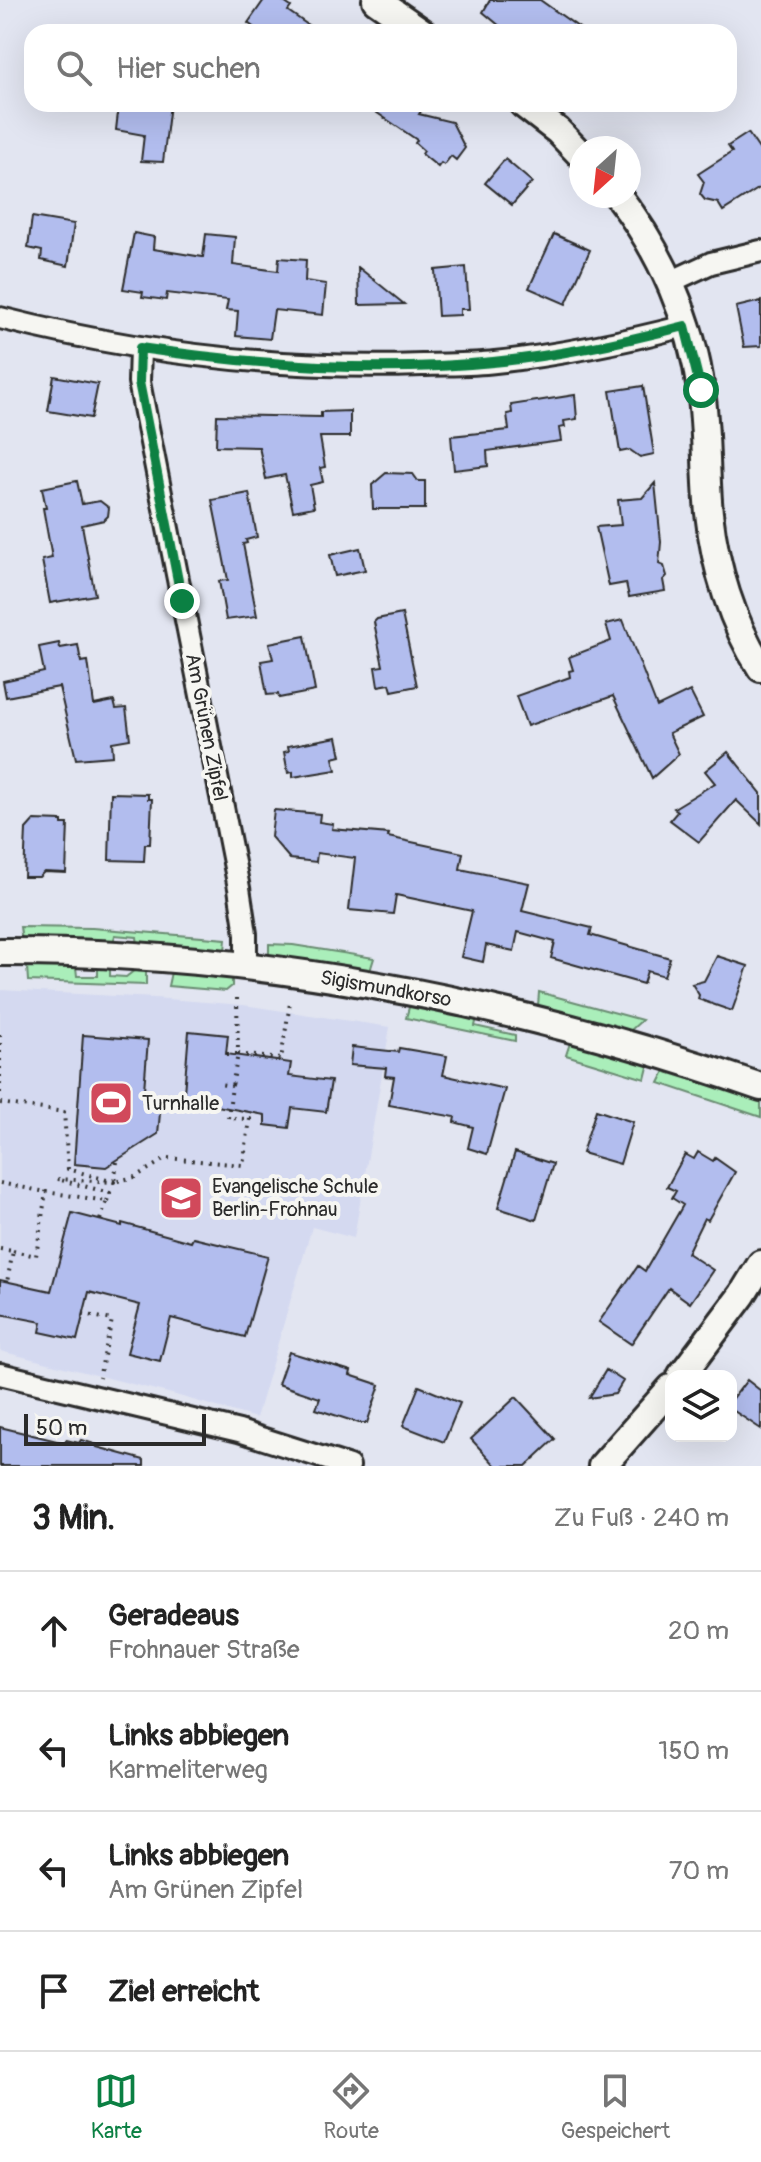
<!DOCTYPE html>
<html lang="de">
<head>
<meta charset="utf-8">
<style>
  :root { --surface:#fff; --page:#f6f6f6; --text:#222; --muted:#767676; --line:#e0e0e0; --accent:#0b8043 }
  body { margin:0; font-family:Pangolin,sans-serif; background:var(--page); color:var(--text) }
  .controls { position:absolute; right:24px; bottom:24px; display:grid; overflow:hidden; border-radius:16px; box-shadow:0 8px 32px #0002 }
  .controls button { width:72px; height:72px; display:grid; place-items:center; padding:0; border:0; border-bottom:2px solid var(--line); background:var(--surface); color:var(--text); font:40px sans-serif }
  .compass { position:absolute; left:569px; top:136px; width:72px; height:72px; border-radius:50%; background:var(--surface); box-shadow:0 8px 32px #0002; rotate:207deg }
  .scale { position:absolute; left:24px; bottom:20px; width:182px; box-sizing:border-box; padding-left:8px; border:4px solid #2b2b2b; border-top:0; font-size:22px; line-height:28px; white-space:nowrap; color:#2b2b2b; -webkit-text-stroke:6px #f6f6f2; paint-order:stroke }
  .stop { position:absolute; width:24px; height:24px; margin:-18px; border:6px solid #0b8043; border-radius:50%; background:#fff }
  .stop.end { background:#0b8043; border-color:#fff; box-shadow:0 2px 8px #0008 }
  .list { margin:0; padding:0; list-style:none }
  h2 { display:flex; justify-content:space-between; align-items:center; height:104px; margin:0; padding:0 32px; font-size:34px }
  h2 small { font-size:26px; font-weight:400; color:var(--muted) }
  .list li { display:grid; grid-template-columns:52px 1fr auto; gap:24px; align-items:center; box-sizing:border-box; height:120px; padding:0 32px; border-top:2px solid var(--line) }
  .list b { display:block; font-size:30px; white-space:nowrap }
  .list p { margin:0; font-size:26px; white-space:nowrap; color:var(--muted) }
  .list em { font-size:26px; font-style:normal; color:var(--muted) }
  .icon { flex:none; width:44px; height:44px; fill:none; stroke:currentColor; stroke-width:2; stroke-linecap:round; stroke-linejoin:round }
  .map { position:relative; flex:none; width:761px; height:1466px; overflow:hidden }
  .search { position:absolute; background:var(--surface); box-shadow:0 8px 32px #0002; left:24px; right:24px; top:24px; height:88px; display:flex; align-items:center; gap:20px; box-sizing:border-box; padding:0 28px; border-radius:24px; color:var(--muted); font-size:30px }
  .sheet { height:584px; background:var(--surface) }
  nav { display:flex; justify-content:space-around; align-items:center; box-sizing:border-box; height:112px; border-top:2px solid var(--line); background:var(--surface); font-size:22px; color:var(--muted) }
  nav a { display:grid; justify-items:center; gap:4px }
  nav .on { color:var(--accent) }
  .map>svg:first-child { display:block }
</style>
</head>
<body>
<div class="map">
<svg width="761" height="1466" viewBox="0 0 761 1466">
  <rect width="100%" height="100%" fill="#e2e5f1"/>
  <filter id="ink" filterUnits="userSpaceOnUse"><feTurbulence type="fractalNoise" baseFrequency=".0125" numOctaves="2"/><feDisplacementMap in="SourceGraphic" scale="16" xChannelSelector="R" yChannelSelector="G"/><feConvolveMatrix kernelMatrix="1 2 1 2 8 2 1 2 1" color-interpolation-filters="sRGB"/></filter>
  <g filter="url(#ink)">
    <path fill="#d4d9f0" d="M0,990L155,998L243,1005L390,1027L354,1238L312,1227L256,1418L172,1394L0,1351Z"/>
    <path fill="#aaeeba" stroke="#6a8c72" stroke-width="2" d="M20,927L92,928L226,939L225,951H221L138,945L137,937L115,935L113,944L22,941Z
      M269,944L293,945L374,958L370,971L269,956Z
      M27,966L76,967L77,976H98V968H110V976L126,977L135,970H146V985L28,981Z
      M171,972L232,978V986L226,991L168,986Z
      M539,992L642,1020L630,1031L538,1006Z
      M410,1004L477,1018L475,1026L515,1035V1041L406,1018Z
      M571,1040L649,1063L645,1079L566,1055Z
      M666,1069L761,1102V1117L659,1083Z"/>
    <path fill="#b2bdee" stroke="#2b2b2b" stroke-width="2" d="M264,0H281L291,7L288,11L318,32H260L248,23Z
      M490,0H540L585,32H507L483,12Z
      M119,104H170L163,162L141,161L144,135L116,130Z
      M364,104H426L419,114L452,122L465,148L456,160L451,156L444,165L441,163L438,167L422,154L424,151L415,143L417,140Z
      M748,133L761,152V187L723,211L718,203L705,200L700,194L704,182L698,174L732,152L728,146Z
      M505,159L532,182L512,205L485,183Z
      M32,217L74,224L68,266L41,260L42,251L28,248Z
      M134,233L154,237L153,249L203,257L206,234L235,237L233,265L278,271L279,258L306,260L305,281L326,284L323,315L274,310L270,339L236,336L238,311L226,310L228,300L167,293L166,300L142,297L143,292L123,289Z
      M554,234L590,250L566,304L529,288Z
      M358,267L404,304L359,305Z
      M466,267L469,309H460V315L438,316L435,270Z
      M761,301V346L744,347L736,307Z
      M54,376L98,384L91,418L48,411Z
      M643,386L654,454L640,457L630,450L620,452L610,391Z
      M575,395L577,419L564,421L565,427L559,428L561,441L487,451L488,466L454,470L451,436L509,430L507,414L512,413L511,405Z
      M350,411V437H320L325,467L320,468L323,482L310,485L314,507L293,511L285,475L266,479L259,447L216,446L217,415L321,417V412Z
      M386,473L413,474L418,481H425V509H373L372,485Z
      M77,481L82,504L100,501L109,508L108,516L104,520L82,525L95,595L50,603L42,560L52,558L43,508H46L42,488Z
      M655,483L661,542L659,564L664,566L667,576L663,580L665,591L629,597L626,583L609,586L596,527L621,525L618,500L642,498Z
      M249,493L257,537L246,540L247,543L243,544L257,616L226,620L219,581L228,580L212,500Z
      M360,548L365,570L335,576L330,555Z
      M402,614L417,686L392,691L390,684L378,686L375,667L383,666L374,622L377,619Z
      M623,620L657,707L690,691L703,717L669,733L679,754L652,778L613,696L527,726L516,696L570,677L569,671L573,670L569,657L611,641L606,624Z
      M305,636L315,691L279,698L278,694L267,695L261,661L273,659L269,643Z
      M59,643L60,648L78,645L81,662L88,661L94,705L114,701L116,709L126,708L130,739L112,742L113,756L76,759L59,687L6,697L3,681L44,672L39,647Z
      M337,737L341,756L333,758L336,770L293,777V772L288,773L284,752L289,751L288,746Z
      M728,752L761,793V824L736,800L699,842L670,820L678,811L674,808L715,783L705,771Z
      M111,793L148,794V799H152L150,844H145L144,861L109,860Z
      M274,810L320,814L319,822L333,824L332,829L389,834L388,837L463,853L460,869L529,883L522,911L592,928L590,935L670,958L664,976L647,971L643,984L551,958L555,942L518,932L514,951L486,945L483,962L461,957L472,911L396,895L393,914L349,910L355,858L317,853L316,862L290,859L271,837Z
      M34,820L62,821V824H68L66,873L44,872L39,877H24L26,829Z
      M717,956L748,966L732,1011L698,999L699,995L692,984L704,981Z
      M189,1031L228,1035L226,1054L291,1063L289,1076L331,1081L326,1112L292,1108L289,1128L265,1125V1115L212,1105H183Z
      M83,1035L148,1040L143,1102L161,1103L158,1134L106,1167L74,1164Z
      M352,1047L398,1052L399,1048L447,1056L443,1075L505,1089L487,1154L468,1148L473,1127L454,1122L455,1117L389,1105L394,1077L385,1076L386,1068L350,1065Z
      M596,1110L633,1122L620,1164L582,1153Z
      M515,1152L553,1164L536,1220L498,1208Z
      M698,1152L713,1161L715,1158L735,1172L708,1220L704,1218L687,1253L713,1270L690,1303L669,1288L631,1344L599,1322L638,1266L645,1271L683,1205L672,1198L676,1191L667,1187L685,1154L694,1159Z
      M72,1213L122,1226V1223L191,1242L193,1238L268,1256L245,1337L171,1318L160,1361L127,1353L140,1305L89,1292L77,1340L40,1332L42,1322L0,1314V1280L51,1291Z
      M289,1352L351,1371L350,1375L380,1385L367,1423H359L316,1409L320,1398L278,1384Z
      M606,1370L623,1381L615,1394L589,1398Z
      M747,1380L761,1391V1429L731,1409V1401Z
      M419,1386L460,1403L444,1442L403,1426Z
      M516,1397L555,1439L526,1466H496L471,1439Z
      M0,1427L65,1443L66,1440L79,1443L81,1440L98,1445L97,1447L144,1460V1466H0Z"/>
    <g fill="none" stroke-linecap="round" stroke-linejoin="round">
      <g stroke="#2b2b2b" stroke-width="26">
        <path id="minor" d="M670,282L711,263L761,251
          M0,318C138,353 279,370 422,365C446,364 470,365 495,362C559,355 623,342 685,326
          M140,348L139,382L239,888L246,934V966
          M0,1374L239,1431L349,1466"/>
      </g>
      <g stroke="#2b2b2b" stroke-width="32">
        <path id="tertiary" d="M376,0L422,32
          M523,104L558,131L581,155
          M618,196C661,251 692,321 701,391C707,431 705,472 709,513C715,567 732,623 761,668
          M0,952C260,951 516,1002 761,1087
          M681,1376L742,1295L761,1264
          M602,1466L671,1388"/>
      </g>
      <path stroke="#2b2b2b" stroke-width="4" stroke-dasharray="2 6" stroke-linecap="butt" d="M237,998L238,1054L281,1059L290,1003
        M0,1035V1093
        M227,1054H238L232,1086
        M0,1103L64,1112L68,1169L114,1182L57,1179L110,1193L107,1201
        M117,1162L114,1182L135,1177L167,1158L243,1165L250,1119L228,1118L232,1086L219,1084
        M0,1183L46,1192
        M0,1249L13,1251L7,1282
        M13,1251L36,1256L46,1192L107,1201L100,1220
        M83,1314L112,1320L99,1378"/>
      <use href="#minor" stroke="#f6f6f2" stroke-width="20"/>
      <use href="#tertiary" stroke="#f6f6f2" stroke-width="26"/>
    </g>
  </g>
  <g fill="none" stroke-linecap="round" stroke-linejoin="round" filter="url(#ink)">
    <path stroke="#0b8043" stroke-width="10" d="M182,601L139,382L140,348C256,365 376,374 493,362C558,356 623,342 685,326L701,390"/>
  </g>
  <defs>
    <g id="stadium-square" transform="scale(2.3)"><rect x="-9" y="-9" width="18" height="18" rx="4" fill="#d1495b" stroke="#f6f6f2"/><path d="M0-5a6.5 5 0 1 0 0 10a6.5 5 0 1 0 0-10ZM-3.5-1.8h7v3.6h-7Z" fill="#fff"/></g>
    <g id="school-square" transform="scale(2.3)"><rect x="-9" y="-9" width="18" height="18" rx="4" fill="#d1495b" stroke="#f6f6f2"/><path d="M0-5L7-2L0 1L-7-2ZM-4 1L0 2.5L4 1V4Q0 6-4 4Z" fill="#fff"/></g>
  </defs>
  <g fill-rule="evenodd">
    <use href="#stadium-square" x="111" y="1103"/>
    <use href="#school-square" x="181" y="1198"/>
  </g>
  <g text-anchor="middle" stroke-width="8" stroke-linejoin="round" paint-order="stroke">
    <g font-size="20" fill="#2b2b2b" stroke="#f6f6f2">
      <text transform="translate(207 727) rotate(79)" y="7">Am Grünen Zipfel</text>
      <text transform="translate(386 988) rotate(10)" y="7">Sigismundkorso</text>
    </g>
    <g font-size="20" fill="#2b2b2b" stroke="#f6f6f2" text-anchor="start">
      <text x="142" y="1110">Turnhalle</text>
      <text x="212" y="1193">Evangelische Schule<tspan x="212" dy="23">Berlin-Frohnau</tspan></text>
    </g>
  </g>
</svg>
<div class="controls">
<button><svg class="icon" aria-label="layers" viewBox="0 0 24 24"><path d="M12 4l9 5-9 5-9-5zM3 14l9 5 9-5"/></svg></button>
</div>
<svg class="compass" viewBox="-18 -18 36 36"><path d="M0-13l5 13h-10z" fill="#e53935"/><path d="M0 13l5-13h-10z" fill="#767676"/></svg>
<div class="scale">50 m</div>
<div class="stop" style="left:701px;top:390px"></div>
<div class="stop end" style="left:182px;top:601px"></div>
<div class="search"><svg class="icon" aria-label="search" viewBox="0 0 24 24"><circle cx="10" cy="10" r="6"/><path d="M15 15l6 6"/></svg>Hier suchen</div>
</div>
<section class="sheet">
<h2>3 Min.<small>Zu Fuß · 240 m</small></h2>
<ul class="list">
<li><svg class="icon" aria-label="ahead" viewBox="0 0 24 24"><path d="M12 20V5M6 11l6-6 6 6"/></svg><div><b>Geradeaus</b><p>Frohnauer Straße</p></div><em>20 m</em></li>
<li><svg class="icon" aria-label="left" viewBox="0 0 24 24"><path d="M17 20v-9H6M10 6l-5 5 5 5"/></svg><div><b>Links abbiegen</b><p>Karmeliterweg</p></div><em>150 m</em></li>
<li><svg class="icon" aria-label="left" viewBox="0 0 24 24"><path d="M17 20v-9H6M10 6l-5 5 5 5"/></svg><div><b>Links abbiegen</b><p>Am Grünen Zipfel</p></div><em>70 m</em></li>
<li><svg class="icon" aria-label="arrive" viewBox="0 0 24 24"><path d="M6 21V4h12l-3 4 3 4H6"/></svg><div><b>Ziel erreicht</b></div></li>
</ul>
</section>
<nav>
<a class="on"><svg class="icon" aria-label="map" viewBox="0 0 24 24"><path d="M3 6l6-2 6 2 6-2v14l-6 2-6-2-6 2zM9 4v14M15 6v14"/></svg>Karte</a>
<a><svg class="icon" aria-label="directions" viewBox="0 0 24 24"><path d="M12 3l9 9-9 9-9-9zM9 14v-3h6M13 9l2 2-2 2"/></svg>Route</a>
<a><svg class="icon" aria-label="saved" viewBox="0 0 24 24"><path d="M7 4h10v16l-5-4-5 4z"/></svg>Gespeichert</a>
</nav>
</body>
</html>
